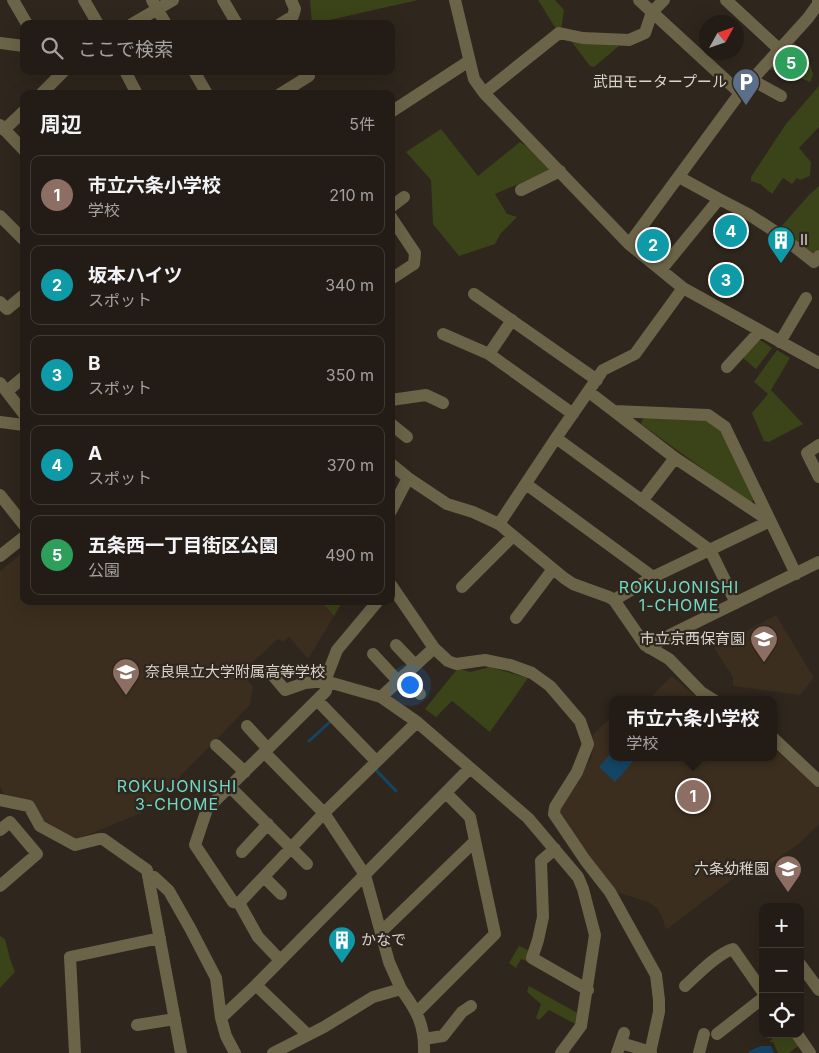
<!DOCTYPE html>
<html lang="ja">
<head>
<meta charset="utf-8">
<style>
  :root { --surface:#231c16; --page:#2f2923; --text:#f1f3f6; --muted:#a3a1a1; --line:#403a35; --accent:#db2777 }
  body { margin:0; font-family:Inter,"Noto Sans JP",sans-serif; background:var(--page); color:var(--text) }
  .controls { position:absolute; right:15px; bottom:15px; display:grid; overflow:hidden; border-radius:10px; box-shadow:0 5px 20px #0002 }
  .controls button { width:45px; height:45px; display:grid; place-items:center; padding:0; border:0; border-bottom:1px solid var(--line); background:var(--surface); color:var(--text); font:25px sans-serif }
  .compass { position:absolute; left:699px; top:15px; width:45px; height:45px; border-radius:50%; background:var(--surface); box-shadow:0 5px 20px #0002; rotate:50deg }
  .you { position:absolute; left:409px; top:684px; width:18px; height:18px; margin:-12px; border:4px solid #fff; border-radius:50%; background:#1a73e8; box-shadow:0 0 0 8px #1a73e833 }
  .badge { display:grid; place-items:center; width:32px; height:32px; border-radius:50%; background:var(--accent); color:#fff; font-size:16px; font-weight:700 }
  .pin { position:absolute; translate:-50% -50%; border:2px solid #fff; box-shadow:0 1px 5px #0006 }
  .popup { position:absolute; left:609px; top:696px; width:168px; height:65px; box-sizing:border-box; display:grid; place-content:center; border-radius:10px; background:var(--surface); filter:drop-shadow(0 1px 4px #0005); font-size:16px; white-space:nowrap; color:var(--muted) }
  .popup b { font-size:19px; color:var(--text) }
  .popup::after { content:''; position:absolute; left:50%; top:100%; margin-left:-10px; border:10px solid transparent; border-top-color:var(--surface) }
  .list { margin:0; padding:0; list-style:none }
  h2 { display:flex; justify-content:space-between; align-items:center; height:65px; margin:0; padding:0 20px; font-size:21px }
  h2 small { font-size:16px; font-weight:400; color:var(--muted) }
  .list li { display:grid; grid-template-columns:32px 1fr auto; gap:15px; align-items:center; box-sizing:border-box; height:80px; margin:0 10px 10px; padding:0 10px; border:1px solid var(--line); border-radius:10px }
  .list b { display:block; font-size:19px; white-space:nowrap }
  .list p { margin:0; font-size:16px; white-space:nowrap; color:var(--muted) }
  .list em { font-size:16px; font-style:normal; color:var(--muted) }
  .icon { flex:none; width:28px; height:28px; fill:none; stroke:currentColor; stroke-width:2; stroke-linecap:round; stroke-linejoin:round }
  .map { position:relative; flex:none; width:819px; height:1053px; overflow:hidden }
  .search { position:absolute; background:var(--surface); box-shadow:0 5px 20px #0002; left:20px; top:20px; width:375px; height:55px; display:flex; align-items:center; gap:12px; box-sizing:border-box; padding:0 18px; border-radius:10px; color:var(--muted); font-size:19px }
  .panel { position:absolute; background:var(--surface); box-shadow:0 5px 20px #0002; left:20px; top:90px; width:375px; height:515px; border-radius:10px }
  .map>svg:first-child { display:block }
</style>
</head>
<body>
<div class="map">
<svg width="819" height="1053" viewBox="0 0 819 1053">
  <rect width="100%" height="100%" fill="#2f261d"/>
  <path fill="#3b2e1f" d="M24,551V601H321L334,616L308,659L289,637L283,642L278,639L242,672L253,687L250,705L168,789L141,813L73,841L42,824L31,807L6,799L0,786V571Z
    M776,615L814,678L800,695L733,686V677L714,648Z
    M673,677L693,694L702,700H648L670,678Z
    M613,716V757H773V748L819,788V824L801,842L755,875L742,872L666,930L662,917L656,907L648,902L617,892L608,882L560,815L561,804L583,772L592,756L593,734Z"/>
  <path fill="#3b4318" d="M310,0H418L312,24Z
    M538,0H555L564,10L561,30L558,32Z
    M571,41L619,46L594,67L590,66Z
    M792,41L808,56L813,75L810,82L791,74L768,69Z
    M819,86V127L799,148L811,162L810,176L800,180L797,178L792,184L783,178L772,194L760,184L751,181V177L786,124Z
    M441,129L478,176L520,142L538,154L551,170L495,194L507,214L517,217L501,233L495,244L459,256L433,224L431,180L406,152Z
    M819,186V254L815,258L779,229L809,195Z
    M760,340L772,348L756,369L743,358Z
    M777,350L790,358L771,390L803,424L769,442L764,441L752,413L768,394L754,382Z
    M644,416L707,420L721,431L755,499L750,503L641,424Z
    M321,601H343L334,616Z
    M490,667L528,678L490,732L452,701L436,717L425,709L458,668L470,672Z
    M0,936L5,939L10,959L15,972L0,988Z
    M519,946L532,952L527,961L521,959L516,968L509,963Z
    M529,986L581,1015L579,1026L549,1010L539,1020L536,1018L541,1004L527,992Z
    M778,1034H793L801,1044L789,1053H778L773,1042H769Z"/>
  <path fill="#154564" d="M613,751V757H637L615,782L599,767Z
    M761,1046H771L774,1053H749V1051Z"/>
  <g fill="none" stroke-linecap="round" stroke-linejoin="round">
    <path stroke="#154564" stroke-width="3" d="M309,741L332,720
      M375,769L396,791"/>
    <path stroke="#6b6448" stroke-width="12" d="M13,0L27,24
      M84,0L98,24
      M152,0L166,24
      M223,0L237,24
      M455,0L474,79L484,93L629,244L683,288L819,363
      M639,0L740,93
      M726,0L780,50
      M132,24L173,0
      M280,24L293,16L295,9L291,0
      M0,43L24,46
      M125,71L137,94
      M194,71L207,94
      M752,80L781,96
      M484,93L559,33L583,38L629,40L645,33L652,12L664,0
      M41,94L64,71
      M280,94L309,76
      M391,112L469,61
      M0,125L24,150
      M4,130L24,111
      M679,177L719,199
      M521,190L560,171
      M391,207L404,197
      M0,216L24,240
      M391,217L415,253L414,264L391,279
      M629,244L740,93L808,18L818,4V0
      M661,270L719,199L748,214L776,232L814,262L819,256
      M474,294L597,380
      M0,302L7,309L24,295
      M443,334L489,354L573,414
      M780,342L806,298
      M489,354L512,320
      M727,367L760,331
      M0,383L24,414
      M7,391L24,377
      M589,392L675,458L768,520
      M391,400L426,395L443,403
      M614,411L708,415L725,427L796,574
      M0,422L24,425
      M391,424L407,437
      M556,438L710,550L736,603
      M819,445L807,453L819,477
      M391,464L408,478
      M526,484L653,577
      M0,495L24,525
      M642,501L675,458
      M391,511L408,478L447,504L473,512L499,524L564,578L573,584L609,597L614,600L645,645L669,659L701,692L714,700
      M499,524L556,438L603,370L635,354L683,288
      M0,556L24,537
      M391,585L434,648L448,661L456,664L485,660L510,665L532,673L550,686L580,721L588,744L577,772L555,807L554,814L585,860L610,892L656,975L659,1000V1012L650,1053
      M462,587L513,536
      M614,600L653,577L770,521
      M378,601L337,650L325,681L381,697L417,722L528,818L578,877L583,889L595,935L581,1026L561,1053
      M516,618L553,569
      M396,645L415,665
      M649,648L670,635L819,562
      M373,654L398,681
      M404,675L420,694
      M381,697L434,648
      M317,700L376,761
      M247,726L268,749
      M773,738L819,781
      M216,745L245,772
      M264,752L324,813L365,875L389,962L401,989
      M230,787L307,864
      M0,800L29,806L40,826L75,845L99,839H103L147,870L181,1053
      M0,830L10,822L37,854L0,886
      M555,849L541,861L543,917L538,940L532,958L588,990
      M242,852L268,824
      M148,876L154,877L169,891L190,928L216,978L221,1018L226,1036L235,1053
      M264,877L281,894
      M239,903L233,902L195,845L207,809L326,691L325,681L305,683L285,690L269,671
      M239,903L324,813L417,722
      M239,903L258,937L280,960
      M381,932L475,841
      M800,964L819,990
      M256,985L308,1035
      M685,986C697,975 718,953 733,949L763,992
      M417,1012L495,934L470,817L446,793
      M221,1018L256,985L470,768
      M137,1025L175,1019
      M717,1034L763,998
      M797,1034L810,1053
      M424,1039L443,1036L462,1012L471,1006
      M621,1043L651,1052
      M75,1053L70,957L160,938
      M273,1053L324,1027L373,997L401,989C417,1011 425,1025 424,1053
      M617,1053L624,1033
      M699,1053L704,1034"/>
  </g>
  <defs>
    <g id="parking-pin" transform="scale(1.4375)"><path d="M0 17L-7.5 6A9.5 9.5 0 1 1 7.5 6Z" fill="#5c6f8a" stroke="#2f261d"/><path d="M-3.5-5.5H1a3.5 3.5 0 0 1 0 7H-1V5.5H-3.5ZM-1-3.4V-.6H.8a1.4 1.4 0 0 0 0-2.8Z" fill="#fff"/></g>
    <g id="building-pin" transform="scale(1.4375)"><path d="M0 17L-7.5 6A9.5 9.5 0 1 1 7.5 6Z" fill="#0f9aa8" stroke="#2f261d"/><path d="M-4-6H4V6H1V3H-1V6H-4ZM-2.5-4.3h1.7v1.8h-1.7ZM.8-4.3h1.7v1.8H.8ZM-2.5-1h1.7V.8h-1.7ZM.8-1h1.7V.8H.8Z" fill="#fff"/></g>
    <g id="school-pin" transform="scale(1.4375)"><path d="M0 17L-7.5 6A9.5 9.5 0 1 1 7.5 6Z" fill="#8d6e63" stroke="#2f261d"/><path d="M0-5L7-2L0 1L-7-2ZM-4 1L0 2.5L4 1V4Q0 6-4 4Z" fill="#fff"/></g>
  </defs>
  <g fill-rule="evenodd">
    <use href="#parking-pin" x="746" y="82"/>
    <use href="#building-pin" x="781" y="240"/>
    <use href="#school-pin" x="764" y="639"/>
    <use href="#school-pin" x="126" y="672"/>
    <use href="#school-pin" x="788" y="869"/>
    <use href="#building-pin" x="342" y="940"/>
  </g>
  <g text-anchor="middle" stroke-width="4.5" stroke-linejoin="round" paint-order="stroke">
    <g font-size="15" fill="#dad4ce" stroke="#2f261d" text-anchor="end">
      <text x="727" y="87">武田モータープール</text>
      <text x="800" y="245" text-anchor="start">II</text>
      <text x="745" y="644">市立京西保育園</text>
      <text x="145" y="677" text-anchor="start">奈良県立大学附属高等学校</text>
      <text x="769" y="874">六条幼稚園</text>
      <text x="361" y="945" text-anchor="start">かなで</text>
    </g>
    <g font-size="16" letter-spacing="1" fill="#71d8c5" stroke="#2f261d">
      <text x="679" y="593">ROKUJONISHI<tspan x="679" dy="18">1-CHOME</tspan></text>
      <text x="177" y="792">ROKUJONISHI<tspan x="177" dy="18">3-CHOME</tspan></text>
    </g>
  </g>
</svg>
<div class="controls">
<button>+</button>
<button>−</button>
<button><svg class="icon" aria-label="locate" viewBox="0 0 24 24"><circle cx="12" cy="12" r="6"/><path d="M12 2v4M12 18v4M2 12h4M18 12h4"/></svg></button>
</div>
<svg class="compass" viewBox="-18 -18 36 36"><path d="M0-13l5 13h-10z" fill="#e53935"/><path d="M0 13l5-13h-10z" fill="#a3a1a1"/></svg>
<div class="you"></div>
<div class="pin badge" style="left:693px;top:796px;background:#8d6e63">1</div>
<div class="popup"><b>市立六条小学校</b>学校</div>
<div class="pin badge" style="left:653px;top:245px;background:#0f9aa8">2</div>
<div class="pin badge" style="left:726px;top:280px;background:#0f9aa8">3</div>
<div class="pin badge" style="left:731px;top:231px;background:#0f9aa8">4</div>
<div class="pin badge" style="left:791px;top:63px;background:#2e9e5b">5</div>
<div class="search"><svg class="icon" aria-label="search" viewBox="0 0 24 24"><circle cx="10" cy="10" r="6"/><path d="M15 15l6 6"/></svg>ここで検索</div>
<section class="panel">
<h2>周辺<small>5件</small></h2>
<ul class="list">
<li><span class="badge" style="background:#8d6e63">1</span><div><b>市立六条小学校</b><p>学校</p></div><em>210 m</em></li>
<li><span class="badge" style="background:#0f9aa8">2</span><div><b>坂本ハイツ</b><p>スポット</p></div><em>340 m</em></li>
<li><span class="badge" style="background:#0f9aa8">3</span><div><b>B</b><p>スポット</p></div><em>350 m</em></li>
<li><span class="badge" style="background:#0f9aa8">4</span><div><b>A</b><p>スポット</p></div><em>370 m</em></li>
<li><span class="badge" style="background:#2e9e5b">5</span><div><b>五条西一丁目街区公園</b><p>公園</p></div><em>490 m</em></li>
</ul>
</section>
</div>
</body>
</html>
